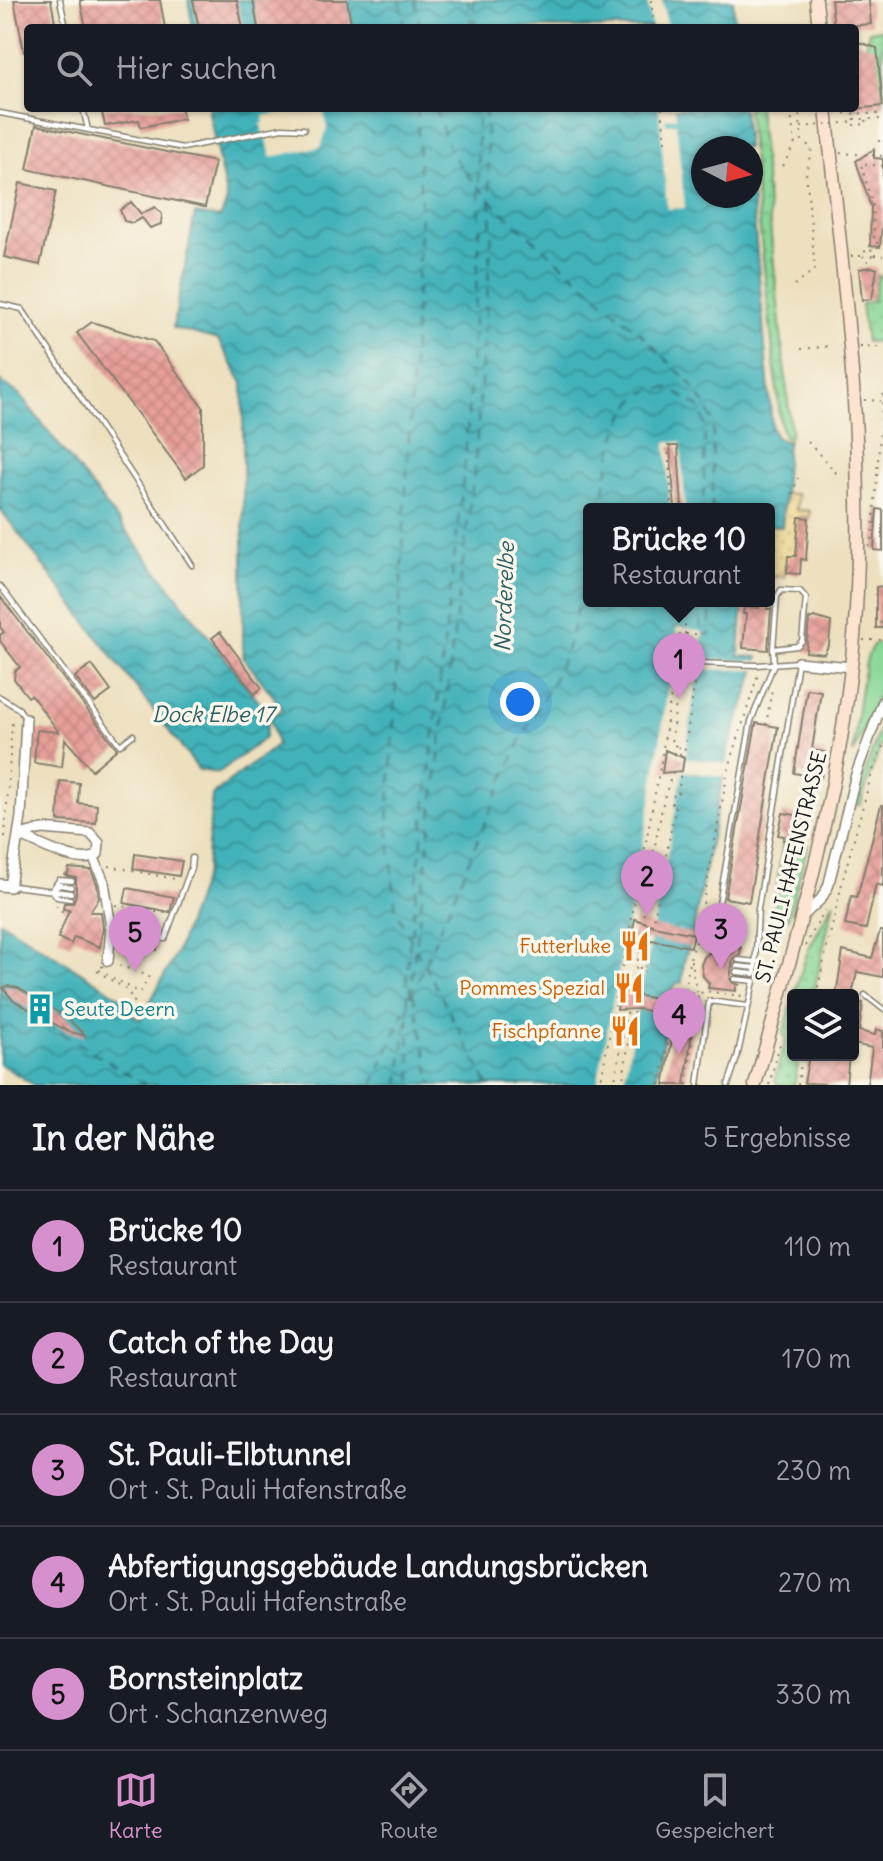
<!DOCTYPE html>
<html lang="de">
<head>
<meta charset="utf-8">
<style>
  :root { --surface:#171b24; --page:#242831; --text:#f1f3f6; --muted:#9ea1a6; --line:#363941; --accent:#d690ce }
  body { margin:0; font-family:Delius,sans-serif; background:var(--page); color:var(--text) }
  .controls { position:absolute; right:24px; bottom:24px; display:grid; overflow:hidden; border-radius:8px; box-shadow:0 2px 6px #0004 }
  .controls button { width:72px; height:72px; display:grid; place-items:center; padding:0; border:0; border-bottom:2px solid var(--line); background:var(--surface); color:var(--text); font:40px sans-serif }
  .compass { position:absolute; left:691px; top:136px; width:72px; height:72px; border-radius:50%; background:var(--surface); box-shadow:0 2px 6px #0004; rotate:96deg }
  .you { position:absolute; left:520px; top:702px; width:28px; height:28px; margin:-20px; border:6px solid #fff; border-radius:50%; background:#1a73e8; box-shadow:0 0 0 12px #1a73e833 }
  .badge { display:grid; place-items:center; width:52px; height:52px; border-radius:50%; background:var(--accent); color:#111; font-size:26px; font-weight:700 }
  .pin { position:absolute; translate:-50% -66px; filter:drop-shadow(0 2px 4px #0008) }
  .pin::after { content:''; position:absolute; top:42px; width:28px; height:24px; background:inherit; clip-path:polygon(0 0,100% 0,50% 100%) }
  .popup { position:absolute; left:583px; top:503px; width:192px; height:104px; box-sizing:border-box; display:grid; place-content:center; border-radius:8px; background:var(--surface); filter:drop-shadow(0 2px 6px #0005); font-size:26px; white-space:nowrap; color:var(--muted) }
  .popup b { font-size:30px; color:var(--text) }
  .popup::after { content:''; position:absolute; left:50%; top:100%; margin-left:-16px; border:16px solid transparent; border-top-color:var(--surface) }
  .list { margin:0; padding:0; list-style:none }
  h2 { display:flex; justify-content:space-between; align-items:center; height:104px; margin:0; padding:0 32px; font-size:34px }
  h2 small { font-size:26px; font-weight:400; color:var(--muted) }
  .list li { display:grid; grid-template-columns:52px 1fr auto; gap:24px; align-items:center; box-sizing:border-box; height:112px; padding:0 32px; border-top:2px solid var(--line) }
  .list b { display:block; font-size:30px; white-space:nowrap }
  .list p { margin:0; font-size:26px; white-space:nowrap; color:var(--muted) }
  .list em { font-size:26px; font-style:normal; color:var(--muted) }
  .icon { flex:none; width:44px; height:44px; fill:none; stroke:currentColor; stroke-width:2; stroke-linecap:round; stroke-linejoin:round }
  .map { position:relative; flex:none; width:883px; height:1085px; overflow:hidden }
  .search { position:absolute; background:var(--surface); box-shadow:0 2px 6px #0004; left:24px; right:24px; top:24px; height:88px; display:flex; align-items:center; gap:20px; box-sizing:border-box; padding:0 28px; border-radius:8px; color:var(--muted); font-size:30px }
  .sheet { height:664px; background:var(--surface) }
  nav { display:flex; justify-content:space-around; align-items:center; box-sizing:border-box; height:112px; border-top:2px solid var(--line); background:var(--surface); font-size:22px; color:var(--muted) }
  nav a { display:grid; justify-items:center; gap:4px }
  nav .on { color:var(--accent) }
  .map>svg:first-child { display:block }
</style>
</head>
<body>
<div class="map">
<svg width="883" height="1085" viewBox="0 0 883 1085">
  <defs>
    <pattern id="grass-dots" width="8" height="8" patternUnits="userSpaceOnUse" patternTransform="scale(2)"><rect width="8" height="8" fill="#89d796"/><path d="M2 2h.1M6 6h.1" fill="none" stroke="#76b881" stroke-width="1.8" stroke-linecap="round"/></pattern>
    <pattern id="sand-dots" width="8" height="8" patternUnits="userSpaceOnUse" patternTransform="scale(2)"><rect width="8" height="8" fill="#eeda9e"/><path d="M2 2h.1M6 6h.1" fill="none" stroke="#ccba88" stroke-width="1.8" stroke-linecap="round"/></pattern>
    <pattern id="water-waves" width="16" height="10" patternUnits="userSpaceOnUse" patternTransform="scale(2)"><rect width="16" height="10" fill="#42b2ba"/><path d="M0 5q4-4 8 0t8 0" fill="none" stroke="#369096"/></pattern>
    <pattern id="building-cross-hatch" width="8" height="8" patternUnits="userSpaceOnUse" patternTransform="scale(2)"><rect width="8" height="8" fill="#e79f99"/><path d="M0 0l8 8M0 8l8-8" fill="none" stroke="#c68883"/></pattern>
  </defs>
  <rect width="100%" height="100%" fill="#fbf7ec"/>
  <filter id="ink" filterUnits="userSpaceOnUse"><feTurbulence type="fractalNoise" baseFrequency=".0125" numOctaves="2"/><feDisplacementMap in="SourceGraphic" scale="16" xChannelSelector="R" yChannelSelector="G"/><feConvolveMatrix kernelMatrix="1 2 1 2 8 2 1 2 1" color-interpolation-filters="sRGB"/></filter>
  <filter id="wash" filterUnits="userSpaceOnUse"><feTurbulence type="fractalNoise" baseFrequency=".006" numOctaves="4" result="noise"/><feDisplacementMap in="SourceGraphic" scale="32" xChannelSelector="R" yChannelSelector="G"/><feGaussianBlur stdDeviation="1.8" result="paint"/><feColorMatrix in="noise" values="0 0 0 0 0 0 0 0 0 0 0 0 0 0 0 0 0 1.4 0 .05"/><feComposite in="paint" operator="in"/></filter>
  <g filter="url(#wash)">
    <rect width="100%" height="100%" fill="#ede0bf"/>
    <path fill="url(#grass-dots)" stroke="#527a59" stroke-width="2" d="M747,108H758L791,431L787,444L781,427Z
      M878,275L883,279V341L866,342L861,304L873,301Z
      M883,718V739L860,805L855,804Z
      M834,901L813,995H794L808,950Z
      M793,999V1055H800L794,1085H777L775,1079L786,1038L783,1034Z"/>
    <path fill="url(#sand-dots)" stroke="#857b5d" stroke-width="2" d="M785,494H797L796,510L810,511L809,518L799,517L796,556L785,566L784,577L769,576V525L782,526Z"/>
    <path fill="#89d796" stroke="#527a59" stroke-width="2" d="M883,29V105L853,108L869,31Z
      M874,644H883V682L853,754C856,731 861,657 874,644Z
      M783,840L808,845L788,919L773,917Z"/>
    <path fill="url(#water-waves)" stroke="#2f676b" stroke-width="2" d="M188,0H733L735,28H193Z
      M208,108H743L747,148H703V196H751V184L772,427L775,436L787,444L782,527L769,525V509H589V601H743L739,656L758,657L755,672L729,747L692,935L684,962L682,983H677L672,989L655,1085H34L0,1064V921L120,997L134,1016L140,1020L176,954L206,871L212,795L277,745L270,718L283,709L243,657V383L218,340L173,328L195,214L220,218L227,201Z
      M0,381L20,395L265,709L268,720L265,738L218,773L199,770L0,509Z"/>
    <path fill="#ede0bf" d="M647,0H662L667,25L652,28Z
      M287,108H323L327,128L321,147L271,157L267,139H264L261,124L264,123L263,116L278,113Z
      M659,108H675L676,117L665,119L666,124L676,123L685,208L667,209Z
      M666,442H681L685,509H670Z
      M677,627L703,632L700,659L758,661L757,670L698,669L685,758L727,764L725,777L683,771L623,1085H597L652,796Z"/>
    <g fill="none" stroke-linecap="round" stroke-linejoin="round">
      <path stroke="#2d6063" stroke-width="2" stroke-dasharray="10 8" stroke-linecap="butt" d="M400,0L405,28
        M415,0L420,28
        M468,0L472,28
        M473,0L476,28
        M417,108L421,211L388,827L396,911L488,1085
        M435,108L449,148L462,169L497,207L642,335L690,383L706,406L713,421L712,509
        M600,509C608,477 614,410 644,393C651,389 661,389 669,388L699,407L705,424L703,509
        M701,601L700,634L710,635V601
        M411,935L465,462L480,230L477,108
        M413,993L432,1085
        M0,995L146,1085
        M411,996L522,737L556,675L570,639L589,558
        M408,1003L407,972L410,941
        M408,1017L412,1085
        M373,1085L407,1005
        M399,1085L475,463L492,230L485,108"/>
    </g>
    <g id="blocks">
      <path fill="url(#building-cross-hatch)" d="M14,0H51L56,28H28V52H24Z
        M80,0H160L165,28H86Z
        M193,0H237L243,28H199Z
        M253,0H347L352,28H258Z
        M831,0H869L871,24L834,27Z
        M855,41L877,48L883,106L855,109Z
        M101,108H181L183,119L141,127L139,120L105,126Z
        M36,125L215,162L205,207L27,169Z
        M874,149V158L883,159V214L880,247L870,246L871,207L856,161Z
        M20,183L56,191L40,265L4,257Z
        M131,202L141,214L155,207L162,214L161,224L150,228L142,218L132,223L124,221L120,210Z
        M872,267L877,269L872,299L862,300L859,269Z
        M92,322L154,341L203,407V465L186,478L77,333Z
        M670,446H678L682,509H675Z
        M877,509L883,510V551L874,550Z
        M799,517L809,518L806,560L801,559L800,574L787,573L788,556H796Z
        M883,586V628H876V587Z
        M0,596L117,749L92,770L65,739L62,767L34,763L37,730L59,732L31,695L28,697L14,679L15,671L20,667L0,641V635L4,632L0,627Z
        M759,601H768L767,609H771L768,650L743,648L746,614H743L744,607L759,608Z
        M814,617L831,622L829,644L824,654L806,652L809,619Z
        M220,632L262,688L254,694L212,638Z
        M92,665L111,691L95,703L75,677Z
        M807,689L821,691L812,750L825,752L821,778L794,773Z
        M756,723L778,727L749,902L725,898Z
        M665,750L684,758L682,771L662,773Z
        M60,781L79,783L78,803L97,805L96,823L58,821Z
        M881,805H883V886L876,884L866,929L845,925L851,896L857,897Z
        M783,813L808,817L801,843L783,840L784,836L778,835Z
        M135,854L182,861L179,876L133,869Z
        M69,868L91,870L97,884L99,898L90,912H101L103,928L100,947L74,937L71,944L58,938L69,910L63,909L64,903H73L76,894V878L64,875L68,874Z
        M127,888L174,897L170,912L124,903Z
        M635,919L654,926L694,934L691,947L651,940L630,942Z
        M880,931H883V977L857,972L852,995H836L843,951L872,958Z
        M118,936L158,943L157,950L117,944Z
        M714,945L741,948L740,955L733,959L730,979L733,983L740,985L736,984V991L708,988L709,983L703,976L701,965L704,957L713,950Z
        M8,986L18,988L67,1018L86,1036L67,1031L12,999L3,988Z
        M621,987L640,996L679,1003L681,996L696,999L685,1085H664L676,1016L638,1009L617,1010Z
        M853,1001L863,1003L859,1031L875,1035L876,1029L883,1031V1085H867L872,1048L853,1044Z
        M809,1055H849L846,1085L804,1083Z"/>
    </g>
  </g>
  <g filter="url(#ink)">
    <use href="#blocks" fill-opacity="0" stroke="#847e6e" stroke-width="2"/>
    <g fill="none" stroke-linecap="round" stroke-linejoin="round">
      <g stroke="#847e6e" stroke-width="7">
        <path id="service" d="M60,0L66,28
          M83,108L88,130
          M0,113L183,148L282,128L304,129
          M0,304L22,309L192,565
          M0,586L120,745L133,735
          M696,663L757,665L798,662L758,909L755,974L736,972
          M0,697L19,709L25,718
          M13,886L71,893
          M54,889L60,885L71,887
          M52,890L59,880L72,881
          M52,890L57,897L70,899
          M113,928L165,939L191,868L192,858
          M719,933L716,921L751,721L774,664L773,649L777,597L781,590L800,591L806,598L802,641L797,646L773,649
          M738,960L757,962
          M737,966L756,968
          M865,995L883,1009
          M698,1085L709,1001L748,1006
          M728,1085L737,1058L754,981L735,979"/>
      </g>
      <g stroke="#847e6e" stroke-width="12">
        <path id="minor" d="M798,662L851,667
          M43,829L90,833L99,843L98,854C82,869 36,842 19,835Z
          M94,858L104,882L111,928L108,961
          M10,886L21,817L26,719
          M802,917L821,899L828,887L856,774L883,701"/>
      </g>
      <g stroke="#847e6e" stroke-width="14">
        <path id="tertiary" d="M0,885L10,886"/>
      </g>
      <g stroke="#847e6e" stroke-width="15">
        <path id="secondary" d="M816,0L819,28
          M755,1085C801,921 850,762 857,590C864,428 842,268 826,108"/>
      </g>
      <path stroke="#847e6e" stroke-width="2" stroke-dasharray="2 6" stroke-linecap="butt" d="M651,0L654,28
        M662,108L665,143
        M836,113L883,114
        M866,120L867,124L854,125L853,119H883
        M878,141H883
        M840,153L883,156
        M783,166L795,143L790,108
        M883,166L861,164L873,206L874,242L883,244
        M874,255L883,256
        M851,256H863L866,249L873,250L871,261H865L863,256
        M795,285L815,269L806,172L812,148L802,141L799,111L802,108
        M860,347H883
        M801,349L831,346
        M864,400L881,401
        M808,442L840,477
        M668,445L672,509
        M792,494L798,478
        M869,547L872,542L883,394
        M880,622L883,630
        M686,634H700
        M863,640H883
        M672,662L690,663
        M673,682L691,664
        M679,682L690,669
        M766,725L772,689
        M678,747L681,748L680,756
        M675,754L676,746L671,743L679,679L689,667
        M682,757L684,754L696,674L694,670
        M5,837L12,722
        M109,866L175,879
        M56,905L60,911H76
        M116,905L169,914
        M645,923L643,908L664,798L673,772
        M649,924V923
        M651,925L653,924L676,804H672L674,793L678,794L681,771
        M762,941L775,948L781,926L786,928
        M805,946L825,910
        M728,947L730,934
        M690,961L693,962V976L698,995L704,991L742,996
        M103,966L97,971L127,990L135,1003
        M645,966L646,967
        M639,968H643
        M99,970L140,993L149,976L118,965
        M644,971H645
        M631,992L642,941
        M816,995L844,875L872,773L883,746
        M614,998L619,999
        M600,1085L661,762L680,633L685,634V616H679L678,601
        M614,1085L628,1010
        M622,1085L634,1009
        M660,1085L678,994L686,990
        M687,1085L698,995L686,990L689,961L696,942L728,771L758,674
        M769,1085L781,1040
        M798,1085L802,1055"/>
      <use href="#service" stroke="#fff" stroke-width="4"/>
      <use href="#minor" stroke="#fff" stroke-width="9"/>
      <use href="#tertiary" stroke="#fff" stroke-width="11"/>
      <use href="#secondary" stroke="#fde4d0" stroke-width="12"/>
      <path stroke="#847e6e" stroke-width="2" stroke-dasharray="2 6" stroke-linecap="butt" d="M801,127L853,122"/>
    </g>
  </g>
  <defs>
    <g id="restaurant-bare" transform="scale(2.4)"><path d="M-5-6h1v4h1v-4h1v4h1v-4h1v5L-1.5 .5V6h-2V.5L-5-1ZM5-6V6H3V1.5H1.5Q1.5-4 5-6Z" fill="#e8710a" stroke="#fbf7ec" stroke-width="2.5" paint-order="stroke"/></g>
    <g id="building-bare" transform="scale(2.4)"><path d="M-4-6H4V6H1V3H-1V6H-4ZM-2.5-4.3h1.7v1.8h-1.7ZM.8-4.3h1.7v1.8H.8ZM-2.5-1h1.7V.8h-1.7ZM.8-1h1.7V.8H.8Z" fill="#0f9aa8" stroke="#fbf7ec" stroke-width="2.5" paint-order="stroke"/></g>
  </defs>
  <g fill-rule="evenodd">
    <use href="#restaurant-bare" x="635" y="946"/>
    <use href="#restaurant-bare" x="629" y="988"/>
    <use href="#building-bare" x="40" y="1009"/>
    <use href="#restaurant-bare" x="625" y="1031"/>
  </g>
  <g text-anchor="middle" stroke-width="7" stroke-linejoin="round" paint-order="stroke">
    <g font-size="20" fill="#1c1c1c" stroke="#fbf7ec">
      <text transform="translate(791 867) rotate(-76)" y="7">ST. PAULI HAFENSTRASSE</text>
    </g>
    <g font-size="20" fill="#c56008" stroke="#fbf7ec" text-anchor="end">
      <text x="611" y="953">Futterluke</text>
      <text x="605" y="995">Pommes Spezial</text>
      <text x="601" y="1038">Fischpfanne</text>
    </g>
    <g font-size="20" fill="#0d838f" stroke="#fbf7ec" text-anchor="start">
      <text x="64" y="1016">Seute Deern</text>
    </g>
    <g font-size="22" font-style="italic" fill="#2d6063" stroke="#fbf7ec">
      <text transform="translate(504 597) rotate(-88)" y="8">Norderelbe</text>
      <text x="213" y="722">Dock Elbe 17</text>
    </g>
  </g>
</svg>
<div class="controls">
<button><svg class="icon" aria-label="layers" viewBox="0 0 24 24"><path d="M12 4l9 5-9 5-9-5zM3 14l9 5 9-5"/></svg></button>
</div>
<svg class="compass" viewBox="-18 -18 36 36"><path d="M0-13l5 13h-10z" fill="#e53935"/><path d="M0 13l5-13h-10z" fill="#9ea1a6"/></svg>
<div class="you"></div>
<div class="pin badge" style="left:679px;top:699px">1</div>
<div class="popup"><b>Brücke 10</b>Restaurant</div>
<div class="pin badge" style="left:647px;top:916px">2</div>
<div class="pin badge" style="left:721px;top:969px">3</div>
<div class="pin badge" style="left:679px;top:1054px">4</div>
<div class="pin badge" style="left:135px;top:972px">5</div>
<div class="search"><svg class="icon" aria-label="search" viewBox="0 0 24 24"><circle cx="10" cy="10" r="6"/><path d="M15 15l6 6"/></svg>Hier suchen</div>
</div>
<section class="sheet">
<h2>In der Nähe<small>5 Ergebnisse</small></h2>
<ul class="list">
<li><span class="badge">1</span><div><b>Brücke 10</b><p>Restaurant</p></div><em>110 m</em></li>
<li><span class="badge">2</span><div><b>Catch of the Day</b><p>Restaurant</p></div><em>170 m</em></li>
<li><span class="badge">3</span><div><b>St. Pauli-Elbtunnel</b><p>Ort · St. Pauli Hafenstraße</p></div><em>230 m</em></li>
<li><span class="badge">4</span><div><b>Abfertigungsgebäude Landungsbrücken</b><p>Ort · St. Pauli Hafenstraße</p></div><em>270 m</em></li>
<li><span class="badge">5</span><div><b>Bornsteinplatz</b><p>Ort · Schanzenweg</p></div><em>330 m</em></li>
</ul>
</section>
<nav>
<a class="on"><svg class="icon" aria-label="map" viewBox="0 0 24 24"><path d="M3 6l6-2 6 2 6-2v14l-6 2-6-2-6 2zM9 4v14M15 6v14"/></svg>Karte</a>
<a><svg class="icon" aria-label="directions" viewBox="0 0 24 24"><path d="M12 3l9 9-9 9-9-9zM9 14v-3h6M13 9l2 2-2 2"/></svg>Route</a>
<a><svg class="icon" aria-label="saved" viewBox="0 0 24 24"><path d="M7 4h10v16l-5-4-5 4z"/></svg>Gespeichert</a>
</nav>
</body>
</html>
